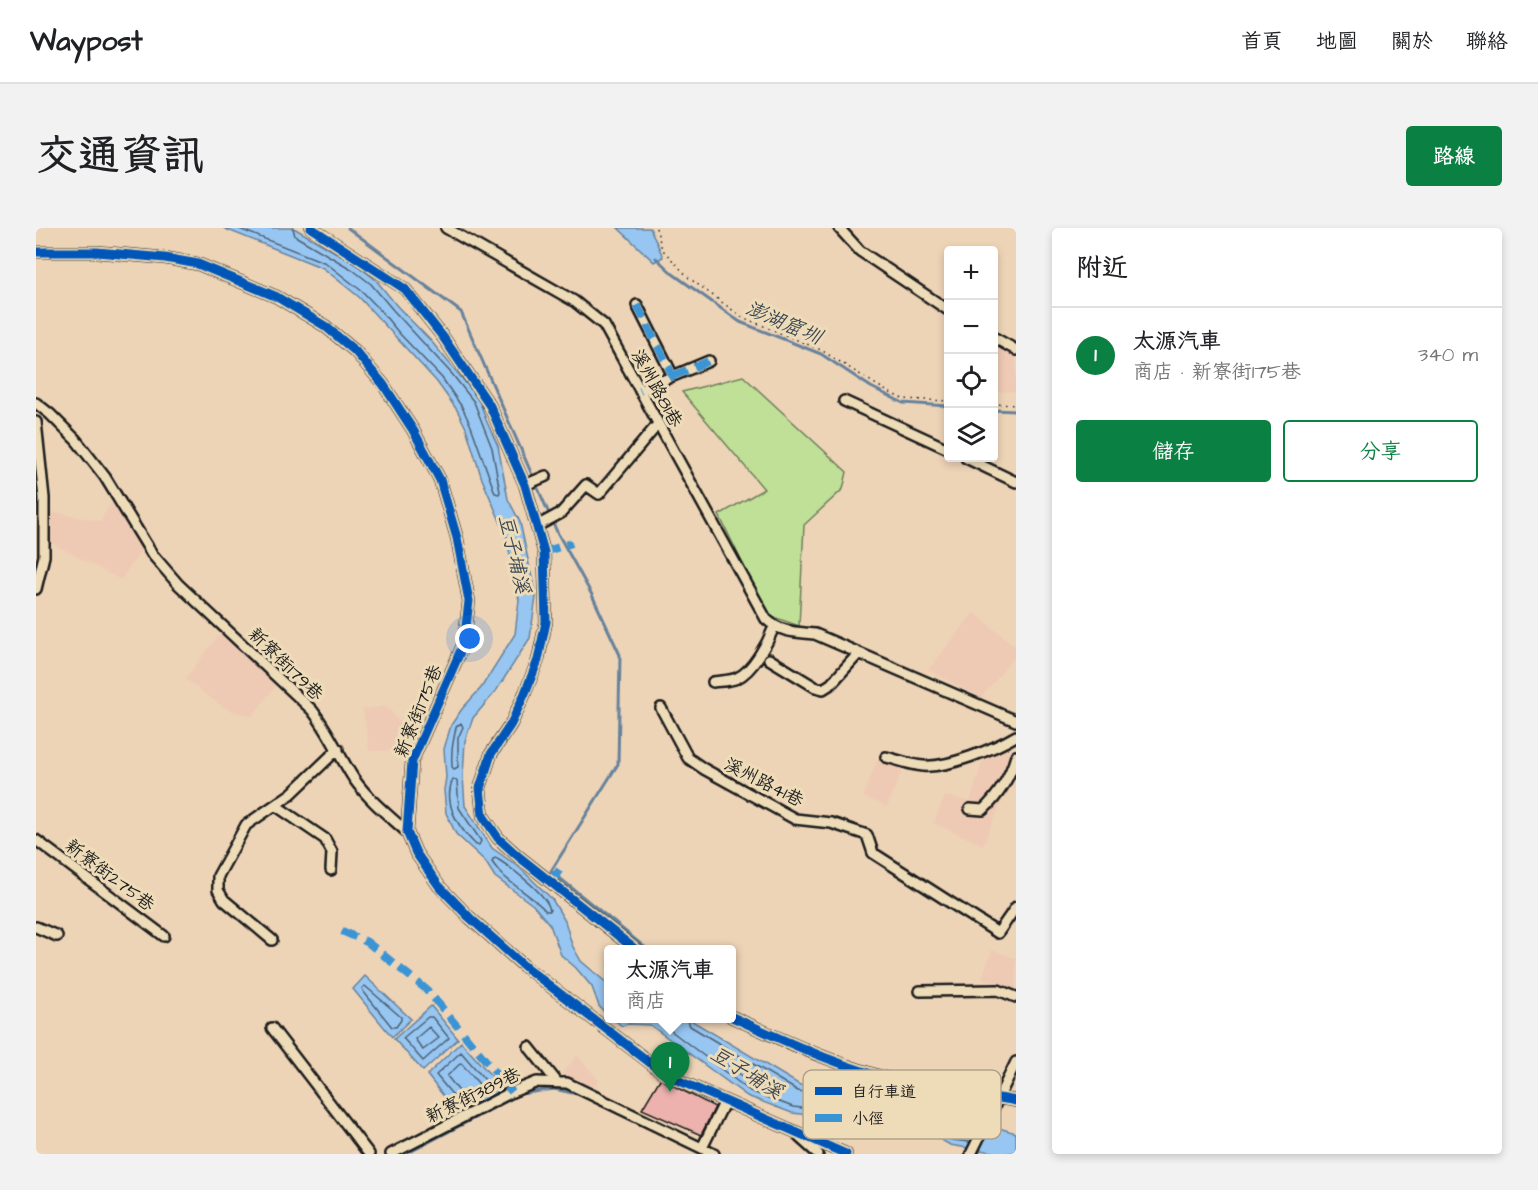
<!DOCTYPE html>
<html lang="zh-TW">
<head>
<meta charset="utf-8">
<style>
  :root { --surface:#fff; --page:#f2f2f2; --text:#202124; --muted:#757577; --line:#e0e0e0; --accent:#0b8043 }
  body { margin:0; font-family:"Architects Daughter","LXGW WenKai TC",sans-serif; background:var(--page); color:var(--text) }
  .controls { position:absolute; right:18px; top:18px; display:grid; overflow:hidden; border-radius:6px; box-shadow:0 3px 9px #0003 }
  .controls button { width:54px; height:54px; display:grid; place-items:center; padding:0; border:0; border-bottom:2px solid var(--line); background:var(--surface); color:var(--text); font:30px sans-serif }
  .you { position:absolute; left:434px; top:411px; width:21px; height:21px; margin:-15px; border:4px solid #fff; border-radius:50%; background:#1a73e8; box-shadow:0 0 0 9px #1a73e833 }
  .badge { display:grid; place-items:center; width:39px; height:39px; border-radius:50%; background:var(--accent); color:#fff; font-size:20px; font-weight:700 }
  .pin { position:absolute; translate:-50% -50px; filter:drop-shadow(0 2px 3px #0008) }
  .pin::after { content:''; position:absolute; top:32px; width:21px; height:18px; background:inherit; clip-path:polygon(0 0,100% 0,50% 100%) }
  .popup { position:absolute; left:568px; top:717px; width:132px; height:78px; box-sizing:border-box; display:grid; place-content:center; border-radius:6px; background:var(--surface); filter:drop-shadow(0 2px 4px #0005); font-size:20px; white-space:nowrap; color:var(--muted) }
  .popup b { font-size:22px; color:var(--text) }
  .popup::after { content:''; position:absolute; left:50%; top:100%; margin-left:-12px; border:12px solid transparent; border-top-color:var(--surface) }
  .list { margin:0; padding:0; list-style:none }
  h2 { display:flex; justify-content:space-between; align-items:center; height:78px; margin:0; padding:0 24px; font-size:26px }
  h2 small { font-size:20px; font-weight:400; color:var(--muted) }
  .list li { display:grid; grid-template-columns:39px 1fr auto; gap:18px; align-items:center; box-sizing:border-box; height:96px; padding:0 24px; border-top:2px solid var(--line) }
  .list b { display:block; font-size:22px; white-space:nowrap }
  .list p { margin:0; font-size:20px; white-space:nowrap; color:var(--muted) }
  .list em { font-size:20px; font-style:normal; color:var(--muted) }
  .actions { display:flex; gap:12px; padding:18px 24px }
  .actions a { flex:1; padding:14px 0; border:2px solid var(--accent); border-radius:6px; text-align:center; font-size:21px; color:var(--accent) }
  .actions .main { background:var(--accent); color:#fff }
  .icon { flex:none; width:33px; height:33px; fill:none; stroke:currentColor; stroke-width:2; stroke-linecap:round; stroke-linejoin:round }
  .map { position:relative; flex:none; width:980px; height:926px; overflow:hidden; border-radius:6px }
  header { display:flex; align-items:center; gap:36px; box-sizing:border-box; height:84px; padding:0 30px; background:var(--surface); border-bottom:2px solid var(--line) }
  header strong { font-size:28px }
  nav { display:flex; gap:33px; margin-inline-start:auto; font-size:21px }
  .intro { display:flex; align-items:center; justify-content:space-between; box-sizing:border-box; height:144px; padding:0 36px }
  h1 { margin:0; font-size:42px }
  .button { padding:15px 27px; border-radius:6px; background:var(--accent); color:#fff; font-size:21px; font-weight:700 }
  main { display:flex; gap:36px; padding:0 36px }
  aside { flex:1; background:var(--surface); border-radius:6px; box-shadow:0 3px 9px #0003 }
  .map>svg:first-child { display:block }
</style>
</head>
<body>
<header>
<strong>Waypost</strong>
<nav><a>首頁</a><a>地圖</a><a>關於</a><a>聯絡</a></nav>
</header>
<div class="intro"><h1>交通資訊</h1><a class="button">路線</a></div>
<main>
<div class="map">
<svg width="980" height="926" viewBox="0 0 980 926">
  <rect width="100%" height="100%" fill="#eed4b7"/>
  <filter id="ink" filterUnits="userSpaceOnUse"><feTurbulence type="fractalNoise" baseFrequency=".0167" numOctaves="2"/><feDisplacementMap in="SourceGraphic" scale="12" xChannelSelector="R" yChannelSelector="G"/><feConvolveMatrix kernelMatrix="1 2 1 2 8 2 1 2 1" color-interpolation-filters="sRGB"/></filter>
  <g filter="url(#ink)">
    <path fill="#eecab4" d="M957,114L980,126V164H958Z
      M76,274L107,320L85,352L13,314L17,284L64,293Z
      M938,384L980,419V427L945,470L892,442Z
      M184,405L241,456L216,489L188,480L149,451Z
      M351,478L367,499L369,523H333L327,481Z
      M964,520L980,527V541L947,617L897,595L909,568L934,573L948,527Z
      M841,532L867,542L851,579L827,569Z
      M956,722L980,730V763L946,750Z
      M541,827L563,852L559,859L525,847Z"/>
    <path fill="#c0e098" stroke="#6e7e5a" stroke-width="1.5" d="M707,148L811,244L807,261L768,297L763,398L732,387L683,287L728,261L646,164Z"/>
    <path fill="#97c6f2" stroke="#66829c" stroke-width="1.5" d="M187,0H258L321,37L340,52L361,78L395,113L443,171L450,192L462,218L472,271L484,294L500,369L494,410L460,463L437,490L429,513L427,548L429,578L456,620L483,639L516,671L529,693L536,717L545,733L572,756V788L563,778L556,759L540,740L525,727L514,697L497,677L459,649L449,633L420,606L410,585L408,562L410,549L408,521L415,497L426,481L445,460L479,406L483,372L470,307L446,251L430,200L421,182L401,154L323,69L287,40Z
      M582,0H614L627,29L618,34Z
      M329,748L375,791L356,809L317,761Z
      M395,778L422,811L387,843L358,811Z
      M577,791H653L764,857L804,863L828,853L906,877H917L929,890L980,905V924L968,926L914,917L897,907L879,903L861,894L828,886L801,890L756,885L711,868L614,797L592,796L586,798Z
      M425,814L467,861L421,885L391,847Z"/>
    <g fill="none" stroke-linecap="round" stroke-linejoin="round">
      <path stroke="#4d6072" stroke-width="1.5" d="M201,0L290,35L327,64L344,82L363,105L406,150L426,179L435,198L459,265L463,266L464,264L456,220L438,174L416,146L357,82L335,56L317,42L259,8L257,0
        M425,495L427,499L422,510V539L418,541L416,539C415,520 417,516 420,499Z
        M417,551L421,553L423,580L445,613L443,617H440C423,600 406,576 417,551Z
        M460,630C474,639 513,667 514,683H510C493,664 469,655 456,634L457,631Z
        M329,758L365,789V792L360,799H356L327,763L326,760Z
        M392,789H396L413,810L387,833L367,810Z
        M611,790L617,791L630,799L714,863L757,879L801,884L829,881L862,889L880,897L899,902L916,912L934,914
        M651,790L654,798L762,863L804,869L829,860L905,882L914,883L926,895L941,900
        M393,799L403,810L387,822L379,811Z
        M425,824L455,859L424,876L400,847Z
        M687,827L738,858L739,862L736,863L718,856L685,833V829Z
        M425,835L443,856L442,859L426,867L411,848Z"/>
      <path stroke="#66829c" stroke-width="3" d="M312,0L425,84L521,304L556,367L584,427L582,536L515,643L612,722
        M620,30L637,46L704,94L785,126L835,159L867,175L912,178
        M957,182L980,183
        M636,911L667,926
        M376,923L484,866L518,861L550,868"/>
    </g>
    <path fill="#edb2ad" stroke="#1c1c1c" stroke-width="1.5" d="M624,851L679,879L665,907L606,881Z"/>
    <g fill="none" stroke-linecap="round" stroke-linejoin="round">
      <g stroke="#1c1c1c" stroke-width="14">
        <path id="minor" d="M275,0L369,61L407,109L454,178L489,257L508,324L510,394L502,432L489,465L475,496L455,526L444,560L447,588L462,610L482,628L600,722
          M410,0L538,73L568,97L730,391C745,405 760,404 779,406L980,493
          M803,0L824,23L912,82
          M0,24H61L129,30L162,36L241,69L289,98L319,123L347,156L377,202L404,252L421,310L433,373L428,415L376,533L371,604L380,625L403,658L433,689L488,738L630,847L810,926
          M601,77L637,148L604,163
          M957,109L980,122
          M637,148L673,133
          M808,173L912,221
          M0,175L14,186L40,212L69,249L116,326L142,356L276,482C294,505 303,528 318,551C332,571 353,588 371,604
          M0,194L8,270V328L0,361
          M930,230L980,254
          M489,257L510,248
          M501,298L525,285L550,257L563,266L622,196
          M733,431L779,459L787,461L795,456L823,425
          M677,454C684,453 694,453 701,450C717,443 732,414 738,399
          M625,480L652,530L668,541L759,591L795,595L831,607L837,625L962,705L980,679
          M850,529C862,532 875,537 887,538C912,540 958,521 980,508
          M239,577L289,611L296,624L295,642
          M934,581L947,582C963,567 974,549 980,528
          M0,612L128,708
          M0,699L21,708
          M236,712L188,672L182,662V648L210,597L255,566L302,521
          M884,763L962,762L980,769
          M696,789C755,816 816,844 880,858C913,866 947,866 980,873
          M236,800L333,926
          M493,819L521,854
          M763,909L782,926
          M666,920L689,873
          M355,926L476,864L501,854L531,855L678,926
          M935,926L980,834"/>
      </g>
      <path stroke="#1c1c1c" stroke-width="1.5" stroke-dasharray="1.5 4.5" stroke-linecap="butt" d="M620,0L626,21L653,50L706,89L785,122L852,164L867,171L912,173
        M957,176L980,177"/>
      <use href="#minor" stroke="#eedcb9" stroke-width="9"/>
      <path stroke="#3a94d4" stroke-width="8" stroke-dasharray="15 8" stroke-linecap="butt" d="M601,77L637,148L604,163
        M637,148L673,133
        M508,324L536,315
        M515,654L524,641
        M306,703L331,714L391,762L476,864"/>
      <g stroke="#eedcb9" stroke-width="13">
        <path id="cycleway" d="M275,0L369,61L407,109L454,178L489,257L508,324L510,394L502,432L489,465L475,496L455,526L444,560L447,588L462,610L482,628L600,722
          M0,24H61L129,30L162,36L241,69L289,98L319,123L347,156L377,202L404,252L421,310L433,373L428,415L376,533L371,604L380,625L403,658L433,689L488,738L630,847L810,926
          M696,789C755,816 816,844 880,858C913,866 947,866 980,873"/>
      </g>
      <use href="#cycleway" stroke="#0057b8" stroke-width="9"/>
    </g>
  </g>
  <g text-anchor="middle" stroke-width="6" stroke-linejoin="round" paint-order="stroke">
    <g font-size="18" fill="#1c1c1c" stroke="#eedcb9">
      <text transform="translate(621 160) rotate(61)" y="6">溪州路81巷</text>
      <text transform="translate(250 436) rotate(44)" y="6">新寮街179巷</text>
      <text transform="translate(382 483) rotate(-68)" y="6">新寮街175巷</text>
      <text transform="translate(728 554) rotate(27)" y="6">溪州路41巷</text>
      <text transform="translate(74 647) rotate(37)" y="6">新寮街275巷</text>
      <text transform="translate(437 867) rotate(-26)" y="6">新寮街389巷</text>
    </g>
    <g font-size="20" font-style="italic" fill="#3b4652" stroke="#eedcb9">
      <text transform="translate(748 94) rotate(23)" y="7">澎湖窟圳</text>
      <text transform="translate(479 326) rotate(77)" y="7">豆子埔溪</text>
      <text transform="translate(711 844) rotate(32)" y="7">豆子埔溪</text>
    </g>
  </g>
  <rect x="767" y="842" width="198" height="69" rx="9" fill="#eedcb9" stroke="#afa28a" stroke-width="1.5"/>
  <rect x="779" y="859" width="27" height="8" fill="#0057b8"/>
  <rect x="779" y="886" width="27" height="8" fill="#3a94d4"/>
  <g font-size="16" fill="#1c1c1c">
    <text x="816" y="869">自行車道</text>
    <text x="816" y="896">小徑</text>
  </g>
</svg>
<div class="controls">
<button>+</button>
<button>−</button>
<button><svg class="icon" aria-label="locate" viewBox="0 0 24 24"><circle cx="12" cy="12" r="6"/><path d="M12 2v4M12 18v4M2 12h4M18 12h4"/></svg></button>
<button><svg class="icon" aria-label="layers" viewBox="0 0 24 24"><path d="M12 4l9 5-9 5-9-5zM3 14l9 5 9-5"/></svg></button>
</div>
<div class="you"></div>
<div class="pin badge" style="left:634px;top:864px">1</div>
<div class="popup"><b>太源汽車</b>商店</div>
</div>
<aside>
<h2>附近<small></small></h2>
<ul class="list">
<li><span class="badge">1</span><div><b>太源汽車</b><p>商店 · 新寮街175巷</p></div><em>340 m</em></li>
</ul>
<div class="actions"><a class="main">儲存</a><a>分享</a></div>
</aside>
</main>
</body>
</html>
